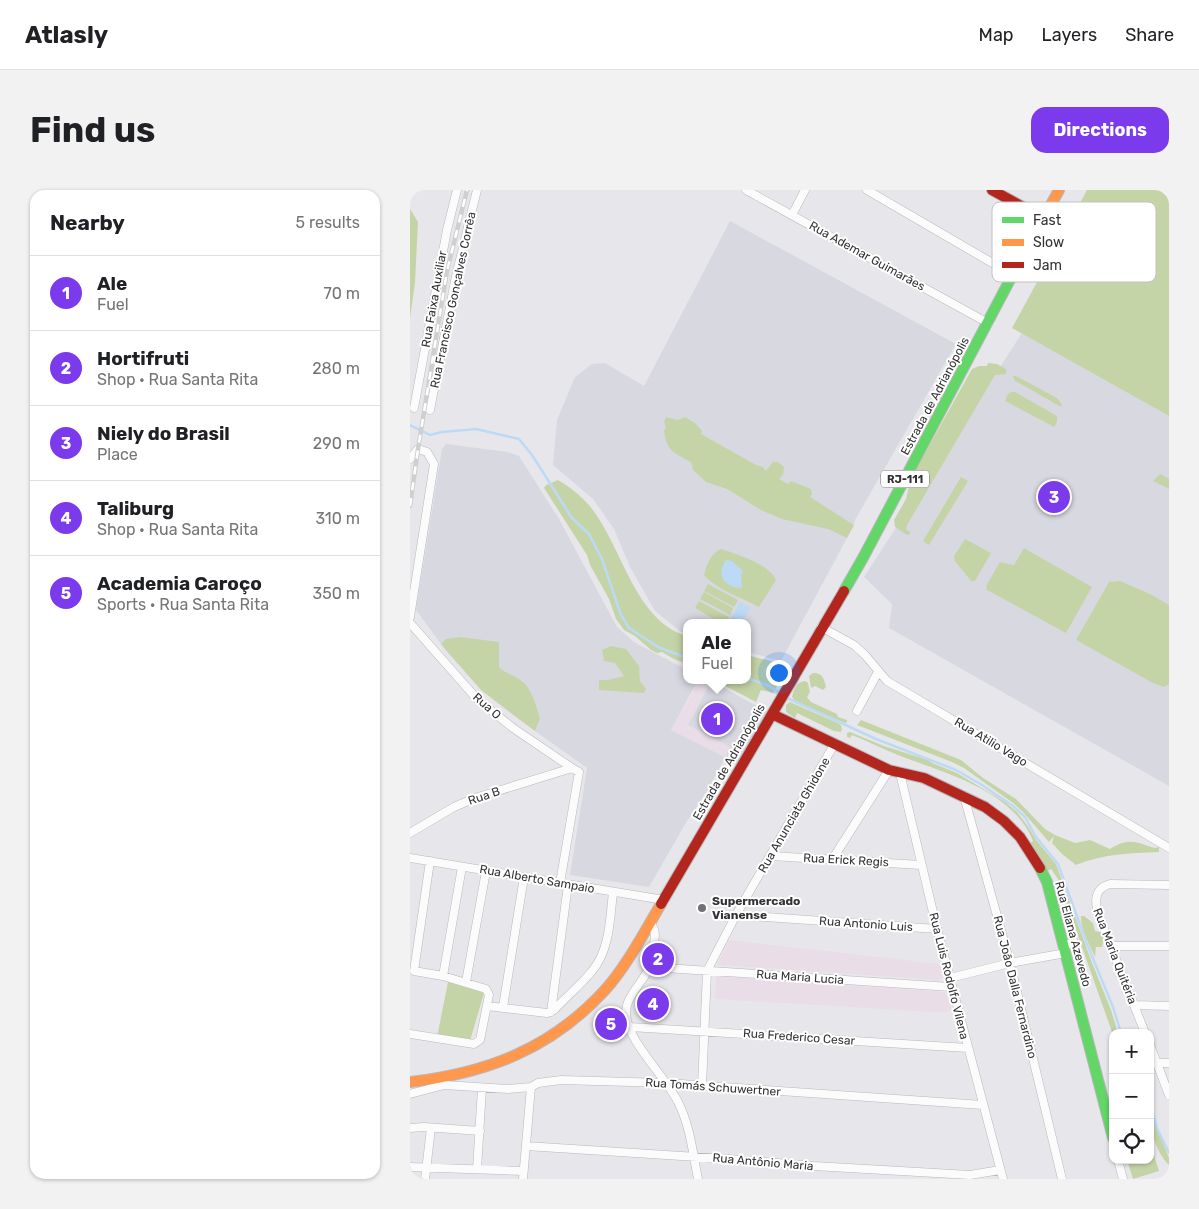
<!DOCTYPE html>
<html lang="en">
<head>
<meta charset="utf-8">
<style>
  :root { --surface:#fff; --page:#f2f2f2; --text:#202124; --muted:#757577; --line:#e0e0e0; --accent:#7c3aed }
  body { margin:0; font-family:Rubik,sans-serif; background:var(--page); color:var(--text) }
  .controls { position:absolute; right:15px; bottom:15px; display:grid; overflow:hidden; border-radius:10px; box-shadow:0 1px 4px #0004 }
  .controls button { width:45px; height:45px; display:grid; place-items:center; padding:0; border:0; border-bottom:1px solid var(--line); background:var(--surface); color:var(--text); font:25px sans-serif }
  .you { position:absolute; left:368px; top:482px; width:18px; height:18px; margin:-12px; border:4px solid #fff; border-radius:50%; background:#1a73e8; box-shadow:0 0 0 8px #1a73e833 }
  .badge { display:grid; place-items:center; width:32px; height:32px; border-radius:50%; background:var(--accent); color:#fff; font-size:16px; font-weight:700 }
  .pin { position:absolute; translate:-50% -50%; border:2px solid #fff; box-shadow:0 1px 5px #0006 }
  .popup { position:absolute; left:273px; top:429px; width:68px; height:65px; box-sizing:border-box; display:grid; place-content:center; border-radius:10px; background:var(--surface); filter:drop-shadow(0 1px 4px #0005); font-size:16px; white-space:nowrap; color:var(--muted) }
  .popup b { font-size:19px; color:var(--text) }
  .popup::after { content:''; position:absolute; left:50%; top:100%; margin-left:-10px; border:10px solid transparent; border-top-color:var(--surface) }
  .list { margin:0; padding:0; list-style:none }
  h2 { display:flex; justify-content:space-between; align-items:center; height:65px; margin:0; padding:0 20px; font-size:21px }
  h2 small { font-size:16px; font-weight:400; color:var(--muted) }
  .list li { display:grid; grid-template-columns:32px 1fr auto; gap:15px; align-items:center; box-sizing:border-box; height:75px; padding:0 20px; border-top:1px solid var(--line) }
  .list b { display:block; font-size:19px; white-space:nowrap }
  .list p { margin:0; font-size:16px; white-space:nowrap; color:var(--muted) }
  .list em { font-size:16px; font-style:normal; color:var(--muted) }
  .icon { flex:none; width:28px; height:28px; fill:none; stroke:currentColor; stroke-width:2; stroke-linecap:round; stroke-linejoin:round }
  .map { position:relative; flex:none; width:759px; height:989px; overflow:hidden; border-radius:15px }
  header { display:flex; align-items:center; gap:30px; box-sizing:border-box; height:70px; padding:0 25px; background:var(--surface); border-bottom:1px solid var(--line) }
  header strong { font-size:24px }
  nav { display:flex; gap:28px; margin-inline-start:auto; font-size:18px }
  .intro { display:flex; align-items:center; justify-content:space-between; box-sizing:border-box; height:120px; padding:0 30px }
  h1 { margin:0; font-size:35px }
  .button { padding:12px 22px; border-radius:15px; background:var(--accent); color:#fff; font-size:18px; font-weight:700 }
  main { display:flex; gap:30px; padding:0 30px }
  aside { flex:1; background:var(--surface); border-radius:15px; box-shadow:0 1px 4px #0004 }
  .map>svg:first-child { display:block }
</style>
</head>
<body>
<header>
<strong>Atlasly</strong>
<nav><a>Map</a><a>Layers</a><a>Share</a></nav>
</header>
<div class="intro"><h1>Find us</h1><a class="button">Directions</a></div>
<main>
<aside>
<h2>Nearby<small>5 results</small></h2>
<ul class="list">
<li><span class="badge">1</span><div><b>Ale</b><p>Fuel</p></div><em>70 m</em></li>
<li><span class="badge">2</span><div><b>Hortifruti</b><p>Shop · Rua Santa Rita</p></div><em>280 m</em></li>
<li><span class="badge">3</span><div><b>Niely do Brasil</b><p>Place</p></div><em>290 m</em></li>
<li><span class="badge">4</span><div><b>Taliburg</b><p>Shop · Rua Santa Rita</p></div><em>310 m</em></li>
<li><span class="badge">5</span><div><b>Academia Caroço</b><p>Sports · Rua Santa Rita</p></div><em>350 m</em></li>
</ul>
</aside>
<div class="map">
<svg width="759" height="989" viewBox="0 0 759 989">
  <rect width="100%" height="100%" fill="#e7e7eb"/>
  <path fill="#e9dee7" d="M290,490L301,491L278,535L320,557L315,568L261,540Z
    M319,750L530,774L533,787L527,790L307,775Z
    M306,786L535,802L543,821L521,822L305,809Z"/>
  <path fill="#d8d8e1" d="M320,31L546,154L445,330L444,335L371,471L337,462V433H277V443L271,442L245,421L220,377L204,339L183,309L143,275L147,230L165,187L182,174L195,173L234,196Z
    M612,143L759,226V596L479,438L482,414L454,387Z
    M36,254L98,262L109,266L149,329L207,437L224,452L277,480V490H288L261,540L315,567L320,557L278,535L301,491L362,524L331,576L315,568L297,601L277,631L239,697L160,685L177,578L108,529L71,500L36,461L6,420L32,259Z"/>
  <path fill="#c5d4a7" d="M677,0H759V226L602,138Z
    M0,19L8,32L5,93L0,128Z
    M578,173L587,174L596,179V184L585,185L497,335L496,339L501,343L497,345L485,337L484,330L496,309L500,292L505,281L562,179L569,176H577Z
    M603,186H606L647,208L652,215L651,217L604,190Z
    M601,202H605L647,226V232L644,237L595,211L598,204Z
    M256,227L268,230L275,227L285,233L292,241L291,244L346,275L353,277L356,281L363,272H368L374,277L373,285L369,289L378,294L381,291L401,299L402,304L400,307L444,335L437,348L418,339L372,329L351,320L317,299L296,292L283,280L281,272C264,263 256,261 254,240L256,238L254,232Z
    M750,284L759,289V299L743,291Z
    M551,287L558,291L519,355L513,351Z
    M148,290C162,298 176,310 185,323C213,362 227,432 277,446V474L264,469L252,462L247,463L241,460L225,446L214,440L206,429L199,409L180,375L177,365L134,298L136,295Z
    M555,349L581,363L565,391H561L545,371L544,366Z
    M614,358L682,397L656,443L577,400L576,396L590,372L604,375Z
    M311,359C326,364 360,374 366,390L349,417C331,407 308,401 294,385C297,374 300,364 311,359Z
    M710,391L740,404L759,415V494L754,497L743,493L666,450L699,392Z
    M298,394L328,410L324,417L294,401Z
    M294,402L323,418L320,425L290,409Z
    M289,411L319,427L316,433H311L285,418Z
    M50,447L89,452V477C96,484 106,486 113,492C121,498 127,518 130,528L125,541L71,500L31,454L36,449Z
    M201,456L216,459L229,476L230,491L236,499L234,503L189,500V490H198L214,486L205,473L194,471L192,460Z
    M337,465L368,473L372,478L367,496L363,503L351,500L346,512L304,490H337Z
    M403,483C413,483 414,489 416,497L413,500L405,496L401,498L399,486Z
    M395,491L398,493L400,502L397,507L401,512L427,524L428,527L437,530V532L435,533L386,512L382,507C384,499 386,492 395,491Z
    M380,512L430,534L432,538L431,542L424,541L387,523L385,528L376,522V515Z
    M451,530L551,570L573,588L606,609L635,639L645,645L665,653L680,650L700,659C714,650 723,650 738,656C743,657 744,659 749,657V662C720,663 693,664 666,675L652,664L642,653L644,646L639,652L613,622L603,613L554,578L542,572L447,535Z
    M440,542L474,556L518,570L522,573L547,583L595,612L607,622L617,635L627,651L646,674L681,770L701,820L708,843H703V845L648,689L641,679L634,683L618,655L623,651C603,600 534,583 488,565C473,559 457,551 442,545L440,548L437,547V543Z
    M671,726H674L683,733L685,741L690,742L694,748L692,757H686L685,767C680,756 670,739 671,726Z
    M38,792L74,803L60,851L27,847Z
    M740,920L759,968V975C745,961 740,939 740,920Z
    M740,952L749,981L723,989L717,970H740Z"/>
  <path fill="#bcdaf6" d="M316,370L322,371L333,381L331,385L332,398C315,398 305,385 316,370Z
    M330,412L340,418L332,433H319Z"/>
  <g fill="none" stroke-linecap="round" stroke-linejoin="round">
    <path stroke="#bcdaf6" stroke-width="2.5" d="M0,235L20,245L32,242L66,239L109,249L122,265L162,328L179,344L192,369L211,425L219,438L248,457L277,468
      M337,488L359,496L370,503
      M377,508L466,549L546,580L572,595L603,616L615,627L626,647L648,674L677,754L703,817L711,843
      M740,914L747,938L759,963"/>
    <g stroke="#b8b8bb" stroke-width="9">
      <path id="street" d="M336,0L578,133
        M457,0L603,85
        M382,25L395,0
        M4,218L37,40L47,0
        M20,220L46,86L67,0
        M0,269L8,259L17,262L24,274L0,427
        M0,433L67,509L103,538L162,578L65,608L44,617L0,643
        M411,437L444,455L455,465L477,491L759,658
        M447,521L468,482
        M490,583L527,739L593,989
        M554,606L600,773L652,989
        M361,666L511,675
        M0,668L254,710
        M422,670L479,580
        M150,693L169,582L162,578
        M326,725L527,739
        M240,733C247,741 245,748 243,758C242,764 242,771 240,776C234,792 215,806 216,824C217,851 256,887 268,912C280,935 283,964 288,989
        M654,756L664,752
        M700,756H759
        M240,777L541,797
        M33,786L52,677
        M540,788L600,773L656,763
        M56,792L76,681
        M724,815L759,816
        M77,816L137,823L144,820C156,807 171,795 182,781C200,760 200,728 203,702
        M93,817L114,687
        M141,822L158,695
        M220,837L558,858
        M735,843L690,729C685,715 682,699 700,694L759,695
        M0,844L64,854L70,850L79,805L76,799L33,786L4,781L20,671
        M740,855L759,905
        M748,873H759
        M32,888L34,895L98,899L121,897L128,893L151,890L256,893L573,915
        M292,896L297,781L326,725L425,553
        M0,904L34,895
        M0,938L14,937L70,941
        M116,956L318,969L404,976L560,985L590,980
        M708,970L713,989
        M0,977L113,981
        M67,979L72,898
        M15,989L21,938
        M113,989L121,897"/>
    </g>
    <g stroke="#b8b8bb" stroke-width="12">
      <path id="fast" d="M434,401L454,366L602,86
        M630,678L637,692L703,948"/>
    </g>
    <g stroke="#b8b8bb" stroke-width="12">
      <path id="slow" d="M602,86L649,0
        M0,892C77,883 141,859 195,800C216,777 235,741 251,714"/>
    </g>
    <g stroke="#b8b8bb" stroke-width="12">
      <path id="jam" d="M582,0L633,28
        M362,524L479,580L514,588L575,617L594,631L610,647L630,678
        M251,714L434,401"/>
    </g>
    <use href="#street" stroke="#fbfbfc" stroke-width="8"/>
    <use href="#fast" stroke="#63d668" stroke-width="10"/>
    <use href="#slow" stroke="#ff974d" stroke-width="10"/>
    <use href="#jam" stroke="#b3261e" stroke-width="10"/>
    <g stroke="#cfcfd0" stroke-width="4.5">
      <path id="rail" d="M0,316L8,259L37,81L57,0"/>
    </g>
    <use href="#rail" stroke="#fff" stroke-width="2.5" stroke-dasharray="8" stroke-linecap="butt"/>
  </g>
  <circle fill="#727275" stroke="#fff" stroke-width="2" cx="292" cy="718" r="5"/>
  <g text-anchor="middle" stroke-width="4" stroke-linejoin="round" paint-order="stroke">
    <rect fill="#fff" stroke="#707072" stroke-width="1" x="471" y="280.5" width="48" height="17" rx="4"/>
    <g font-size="11" font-weight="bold" fill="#333335">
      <text x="495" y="293">RJ-111</text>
    </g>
    <g font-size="12" fill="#333335" stroke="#fff">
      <text transform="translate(457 66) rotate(29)" y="4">Rua Ademar Guimarães</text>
      <text transform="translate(24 109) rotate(-80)" y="4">Rua Faixa Auxiliar</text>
      <text transform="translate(43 110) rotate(-78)" y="4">Rua Francisco Gonçalves Corrêa</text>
      <text transform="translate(525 206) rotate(-62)" y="4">Estrada de Adrianópolis</text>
      <text transform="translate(77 516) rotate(41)" y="4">Rua O</text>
      <text transform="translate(581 552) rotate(31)" y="4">Rua Atilio Vago</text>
      <text transform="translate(319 572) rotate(-60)" y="4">Estrada de Adrianópolis</text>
      <text transform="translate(74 606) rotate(-19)" y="4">Rua B</text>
      <text transform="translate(384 625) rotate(-60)" y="4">Rua Anunciata Ghidone</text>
      <text transform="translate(436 670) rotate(3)" y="4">Rua Erick Regis</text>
      <text transform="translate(127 689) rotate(10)" y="4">Rua Alberto Sampaio</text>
      <text transform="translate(456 734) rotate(4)" y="4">Rua Antonio Luis</text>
      <text transform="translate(663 744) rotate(75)" y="4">Rua Eliana Azevedo</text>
      <text transform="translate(705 766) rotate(69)" y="4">Rua Maria Quitéria</text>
      <text transform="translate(539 786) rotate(76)" y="4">Rua Luis Rodolfo Vilena</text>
      <text transform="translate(390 787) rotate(4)" y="4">Rua Maria Lucia</text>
      <text transform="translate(605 797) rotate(76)" y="4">Rua João Dalla Fernardino</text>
      <text transform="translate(389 847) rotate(4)" y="4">Rua Frederico Cesar</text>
      <text transform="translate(303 897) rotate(4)" y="4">Rua Tomás Schuwertner</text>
      <text transform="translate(353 972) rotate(5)" y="4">Rua Antônio Maria</text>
    </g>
    <g font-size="12" font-weight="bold" fill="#333335" stroke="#fff" text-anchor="start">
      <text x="302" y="715">Supermercado<tspan x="302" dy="14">Vianense</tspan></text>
    </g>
  </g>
  <rect x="582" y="12" width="164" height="80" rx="8" fill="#fff" stroke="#c2c2c2" stroke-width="1"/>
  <rect x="592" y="27" width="22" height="6" fill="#63d668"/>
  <rect x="592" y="49" width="22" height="7" fill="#ff974d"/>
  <rect x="592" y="72" width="22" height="6" fill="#b3261e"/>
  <g font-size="14" fill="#333335">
    <text x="623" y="35">Fast</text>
    <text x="623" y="57">Slow</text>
    <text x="623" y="80">Jam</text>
  </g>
</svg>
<div class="controls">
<button>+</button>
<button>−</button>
<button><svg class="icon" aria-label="locate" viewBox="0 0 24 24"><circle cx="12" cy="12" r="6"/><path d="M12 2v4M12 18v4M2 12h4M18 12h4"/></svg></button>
</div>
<div class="you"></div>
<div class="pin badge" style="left:307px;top:529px">1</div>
<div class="popup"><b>Ale</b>Fuel</div>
<div class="pin badge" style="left:248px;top:769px">2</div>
<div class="pin badge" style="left:644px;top:307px">3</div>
<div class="pin badge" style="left:243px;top:814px">4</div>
<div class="pin badge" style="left:201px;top:834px">5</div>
</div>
</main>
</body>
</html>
